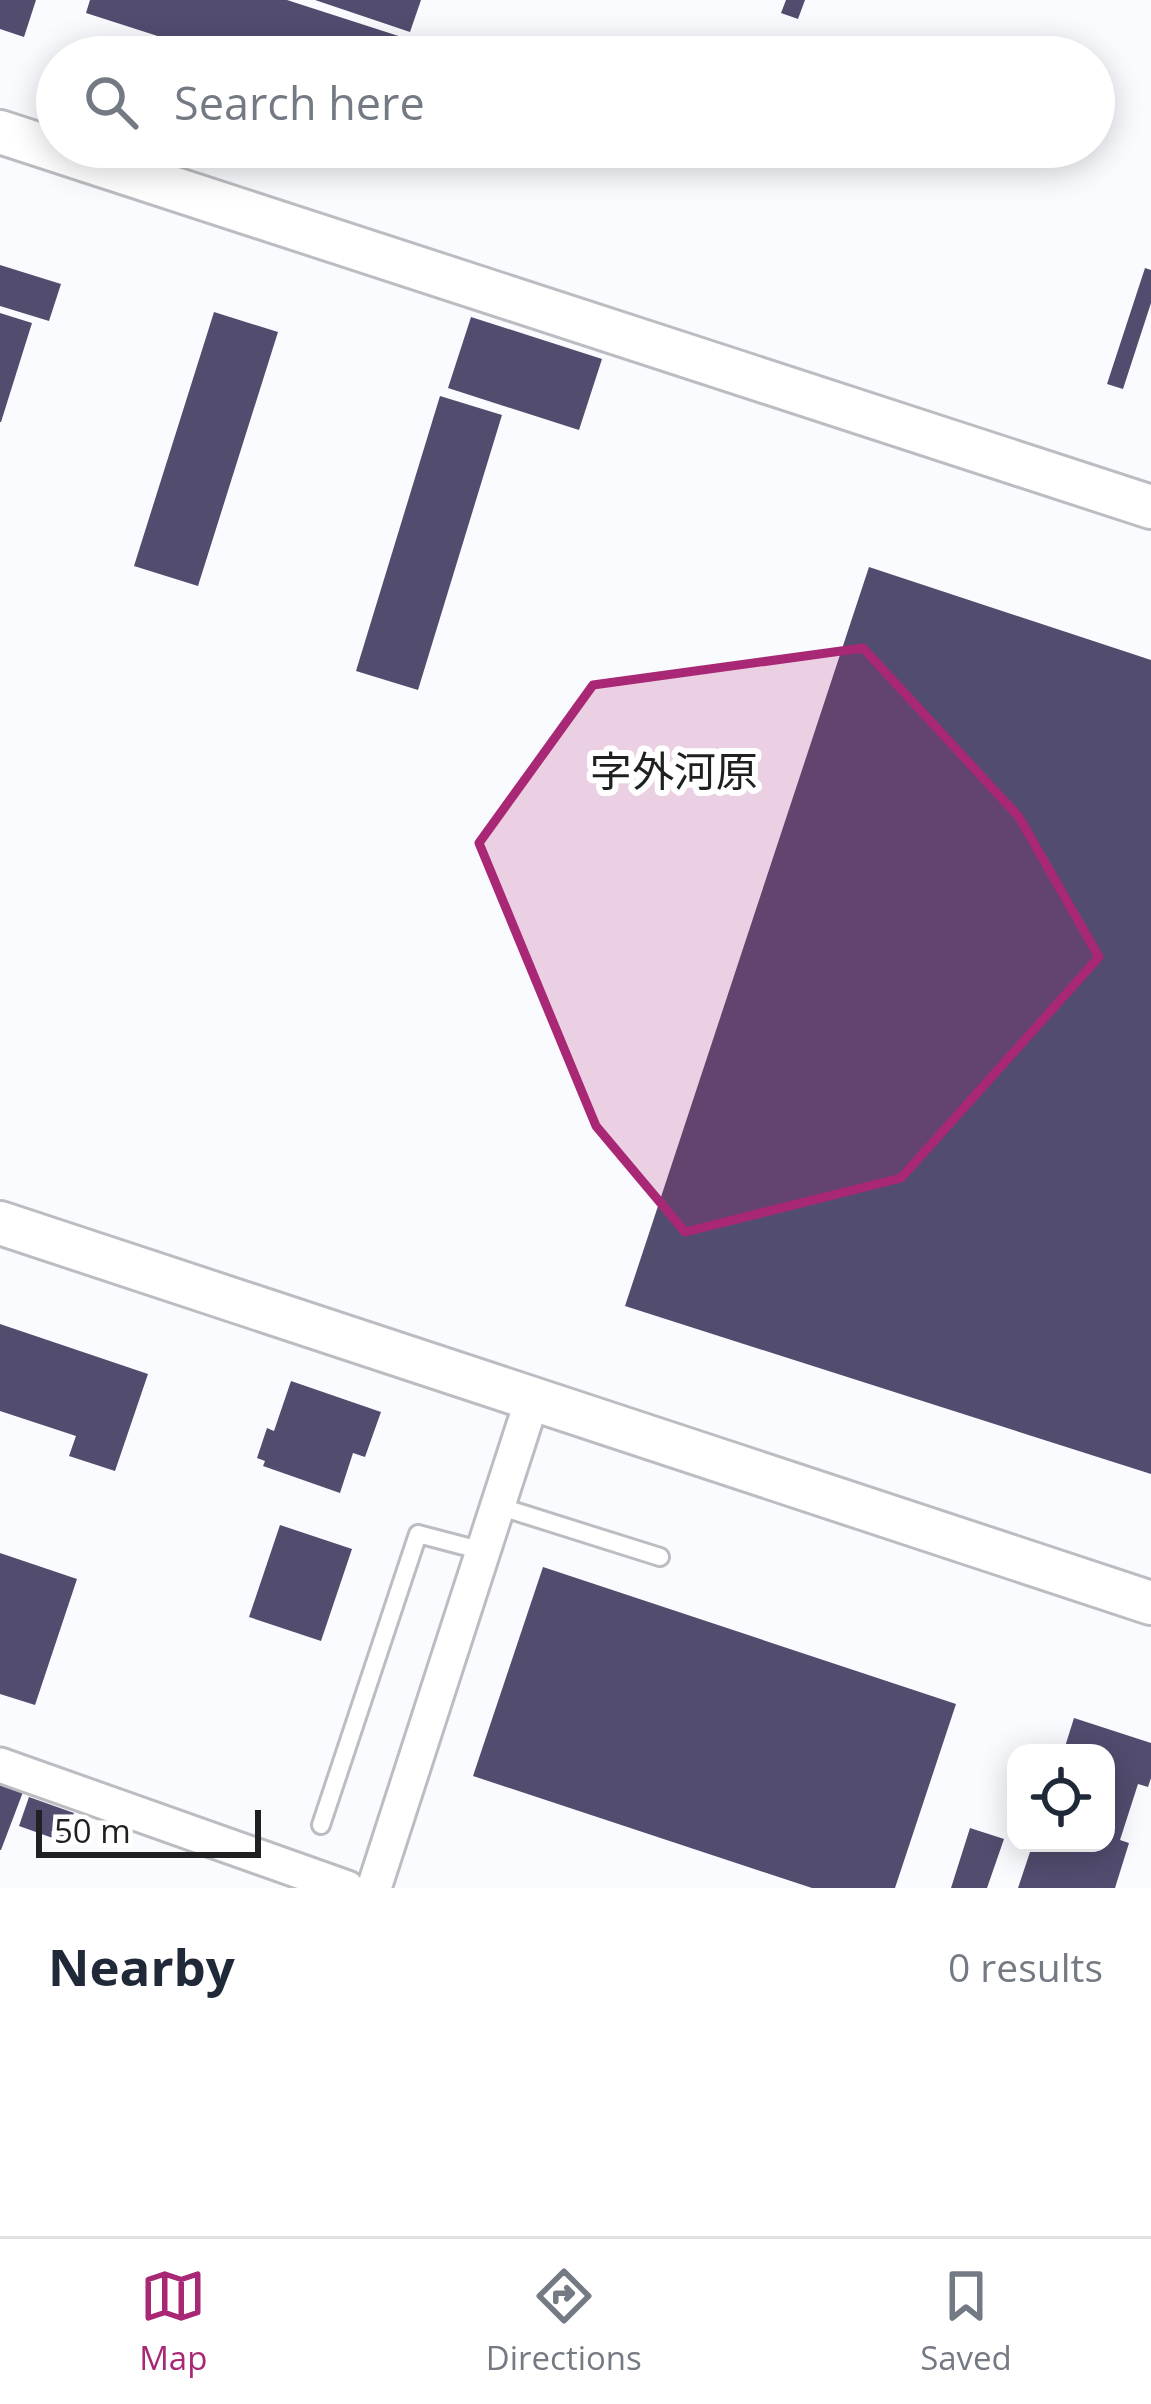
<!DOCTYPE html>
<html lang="en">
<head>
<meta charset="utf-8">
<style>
  :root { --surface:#fff; --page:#f2f2f3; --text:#1f2937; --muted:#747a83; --line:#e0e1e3; --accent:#a92875 }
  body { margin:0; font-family:"Open Sans","Noto Sans JP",sans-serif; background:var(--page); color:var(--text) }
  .controls { position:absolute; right:36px; bottom:36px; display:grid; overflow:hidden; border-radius:24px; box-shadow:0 6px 30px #0003 }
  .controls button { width:108px; height:108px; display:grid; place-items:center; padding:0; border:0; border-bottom:3px solid var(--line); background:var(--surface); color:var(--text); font:60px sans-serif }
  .scale { position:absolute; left:36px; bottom:30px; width:225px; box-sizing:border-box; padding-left:12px; border:6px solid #1f2021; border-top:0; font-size:33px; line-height:42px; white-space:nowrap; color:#1f2021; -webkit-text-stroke:9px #fff; paint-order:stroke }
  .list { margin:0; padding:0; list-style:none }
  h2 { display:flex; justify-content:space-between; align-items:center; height:156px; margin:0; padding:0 48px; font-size:51px }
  h2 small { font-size:39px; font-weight:400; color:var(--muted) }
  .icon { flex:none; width:66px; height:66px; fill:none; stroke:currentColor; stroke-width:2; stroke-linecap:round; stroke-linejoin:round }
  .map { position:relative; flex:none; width:1151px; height:1888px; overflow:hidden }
  .search { position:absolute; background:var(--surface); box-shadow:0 6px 30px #0003; left:36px; right:36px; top:36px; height:132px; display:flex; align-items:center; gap:30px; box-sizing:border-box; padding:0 42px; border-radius:66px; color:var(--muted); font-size:45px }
  .sheet { height:348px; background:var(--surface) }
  nav { display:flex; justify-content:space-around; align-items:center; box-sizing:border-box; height:168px; border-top:3px solid var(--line); background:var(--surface); font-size:33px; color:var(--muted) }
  nav a { display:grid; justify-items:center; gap:6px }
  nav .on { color:var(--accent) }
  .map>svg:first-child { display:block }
</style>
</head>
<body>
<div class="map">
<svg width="1151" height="1888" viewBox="0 0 1151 1888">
  <rect width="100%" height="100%" fill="#fafbfe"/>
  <path fill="#524c6f" d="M0,0H36L24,37L0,29Z
    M90,0H287L445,51L443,57H223L86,13Z
    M315,0H421L410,32Z
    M786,0H805L798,19L781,13Z
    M0,265L61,284L49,321L0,306Z
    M1145,268L1151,270V303L1123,389L1107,384Z
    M214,312L278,332L198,586L134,566Z
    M0,313L32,323L1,422H0Z
    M471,317L602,359L579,430L448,388Z
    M440,396L502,415L418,690L356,671Z
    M869,567L1151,660V1474L625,1306Z
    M0,1324L148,1374L115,1471L69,1456L76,1436L0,1411Z
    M291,1381L381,1412L365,1457L353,1453L340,1493L263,1466L265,1461L257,1458L267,1428L274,1431Z
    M280,1525L352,1549L321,1641L249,1617Z
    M0,1553L77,1579L35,1705L0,1694Z
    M543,1567L956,1704L895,1888H812L473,1776Z
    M1074,1718L1151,1743V1778L1148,1787L1138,1784L1120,1840L1129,1843L1115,1888H1018L1033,1843H1106V1753H1063Z
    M0,1784L23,1792L1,1850H0Z
    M29,1797L74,1813L64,1842L19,1826Z
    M970,1828L1004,1839L987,1888H951Z"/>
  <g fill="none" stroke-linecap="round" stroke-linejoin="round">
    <g stroke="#bbbdc2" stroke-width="22">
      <path id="service" d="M498,1506L660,1557
        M321,1825L418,1534L483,1551"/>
    </g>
    <g stroke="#bbbdc2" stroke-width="39">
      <path id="minor" d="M0,1765L347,1888
        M374,1888L533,1397"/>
    </g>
    <g stroke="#bbbdc2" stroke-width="48">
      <path id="tertiary" d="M0,132L1151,507
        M0,1223L1151,1603"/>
    </g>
    <use href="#service" stroke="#fff" stroke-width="16"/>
    <use href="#minor" stroke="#fff" stroke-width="33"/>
    <use href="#tertiary" stroke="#fff" stroke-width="42"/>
  </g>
  <path fill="#a92875" fill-opacity="0.2" stroke="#a92875" stroke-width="9" stroke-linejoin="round" d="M863,648L1019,817L1099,957L901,1178L685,1232L596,1126L479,843L593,685Z"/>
  <g text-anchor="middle" stroke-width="12" stroke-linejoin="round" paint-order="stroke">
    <g font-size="42" fill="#1f2021" stroke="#fff">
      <text x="674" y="787">字外河原</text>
    </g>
  </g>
</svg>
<div class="controls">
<button><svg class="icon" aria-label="locate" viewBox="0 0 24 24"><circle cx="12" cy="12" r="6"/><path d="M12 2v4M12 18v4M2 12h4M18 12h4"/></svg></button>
</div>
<div class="scale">50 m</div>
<div class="search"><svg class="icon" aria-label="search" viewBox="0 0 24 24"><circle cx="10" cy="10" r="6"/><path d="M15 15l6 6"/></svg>Search here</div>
</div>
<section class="sheet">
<h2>Nearby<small>0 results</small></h2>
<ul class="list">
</ul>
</section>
<nav>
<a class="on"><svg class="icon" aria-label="map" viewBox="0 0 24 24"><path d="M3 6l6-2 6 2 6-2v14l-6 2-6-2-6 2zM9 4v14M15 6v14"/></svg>Map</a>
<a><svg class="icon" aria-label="directions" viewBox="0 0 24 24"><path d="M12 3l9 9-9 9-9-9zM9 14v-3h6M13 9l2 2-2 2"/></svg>Directions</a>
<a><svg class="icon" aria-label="saved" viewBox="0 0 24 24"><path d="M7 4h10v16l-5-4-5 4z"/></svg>Saved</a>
</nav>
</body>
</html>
